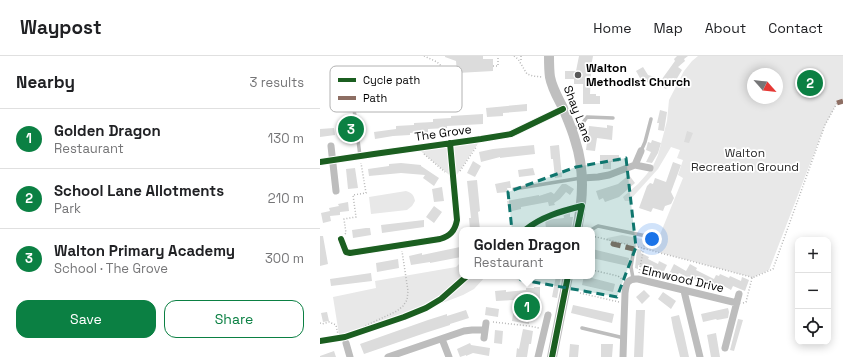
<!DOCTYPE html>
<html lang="en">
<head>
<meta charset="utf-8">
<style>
  :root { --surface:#fff; --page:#f6f6f6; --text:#202124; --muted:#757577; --line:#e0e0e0; --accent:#0b8043 }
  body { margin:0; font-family:"Space Grotesk",sans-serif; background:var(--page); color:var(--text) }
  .controls { position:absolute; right:12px; bottom:12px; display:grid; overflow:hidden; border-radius:8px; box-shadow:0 2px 10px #0003 }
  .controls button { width:36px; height:36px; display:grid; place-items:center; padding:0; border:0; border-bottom:1px solid var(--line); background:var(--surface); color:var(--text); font:20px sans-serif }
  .compass { position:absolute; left:427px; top:12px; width:36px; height:36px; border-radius:50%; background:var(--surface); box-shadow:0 2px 10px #0003; rotate:117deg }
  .you { position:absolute; left:332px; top:183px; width:14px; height:14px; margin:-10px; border:3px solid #fff; border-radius:50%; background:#1a73e8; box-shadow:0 0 0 6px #1a73e833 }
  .badge { display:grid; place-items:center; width:26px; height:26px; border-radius:50%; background:var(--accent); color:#fff; font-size:13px; font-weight:700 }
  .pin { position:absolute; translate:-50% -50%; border:2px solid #fff; box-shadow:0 1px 4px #0006 }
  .popup { position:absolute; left:139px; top:171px; width:136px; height:52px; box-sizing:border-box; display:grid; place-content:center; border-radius:8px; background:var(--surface); filter:drop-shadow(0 1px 3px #0005); font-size:13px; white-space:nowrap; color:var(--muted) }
  .popup b { font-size:15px; color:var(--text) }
  .popup::after { content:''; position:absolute; left:50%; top:100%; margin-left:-8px; border:8px solid transparent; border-top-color:var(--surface) }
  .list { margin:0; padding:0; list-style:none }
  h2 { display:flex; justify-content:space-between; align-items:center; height:52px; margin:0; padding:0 16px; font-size:17px }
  h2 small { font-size:13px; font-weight:400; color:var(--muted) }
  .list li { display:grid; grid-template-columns:26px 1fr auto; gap:12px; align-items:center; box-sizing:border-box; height:60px; padding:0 16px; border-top:1px solid var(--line) }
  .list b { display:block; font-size:15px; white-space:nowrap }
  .list p { margin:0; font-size:13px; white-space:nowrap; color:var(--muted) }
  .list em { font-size:13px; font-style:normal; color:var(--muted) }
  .actions { display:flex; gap:8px; padding:12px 16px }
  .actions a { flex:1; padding:9px 0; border:1px solid var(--accent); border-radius:12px; text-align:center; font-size:14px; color:var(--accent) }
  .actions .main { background:var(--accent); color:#fff }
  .icon { flex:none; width:22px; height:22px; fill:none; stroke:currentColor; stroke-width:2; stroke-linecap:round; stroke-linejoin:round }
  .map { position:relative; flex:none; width:523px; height:301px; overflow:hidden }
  header { display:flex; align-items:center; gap:24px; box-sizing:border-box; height:56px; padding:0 20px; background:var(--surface); border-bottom:1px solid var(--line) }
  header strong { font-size:19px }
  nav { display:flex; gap:22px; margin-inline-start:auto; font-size:14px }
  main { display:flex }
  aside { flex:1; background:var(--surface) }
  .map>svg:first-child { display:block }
</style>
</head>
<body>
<header>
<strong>Waypost</strong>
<nav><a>Home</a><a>Map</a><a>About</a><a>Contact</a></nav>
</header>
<main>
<aside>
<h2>Nearby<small>3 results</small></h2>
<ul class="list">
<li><span class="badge">1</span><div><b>Golden Dragon</b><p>Restaurant</p></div><em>130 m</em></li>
<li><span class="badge">2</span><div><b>School Lane Allotments</b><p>Park</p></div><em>210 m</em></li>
<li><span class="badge">3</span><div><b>Walton Primary Academy</b><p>School · The Grove</p></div><em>300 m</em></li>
</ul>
<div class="actions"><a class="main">Save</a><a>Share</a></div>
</aside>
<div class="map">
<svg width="523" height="301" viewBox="0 0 523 301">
  <rect width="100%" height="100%" fill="#fff"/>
  <path fill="#e8e8e8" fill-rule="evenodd" d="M378,0H523V45L517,47L505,69L449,214L432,222L431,221L334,195L286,184L287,182L302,179L337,186L363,122L358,119L363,104L357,102L360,94L351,91L338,113L309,145H305L303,141L318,128L326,119L333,110L338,99L347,65L349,44L364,15L372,5ZM433,18H457V42H433Z
    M161,83L134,123L97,92Z
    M86,135C92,137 94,139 95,145L92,150L87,154L51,158L49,141Z
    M142,205V220H166L154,233L143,239L26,284L20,285L13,241L56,232L55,225L136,211Z"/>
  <path fill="#dcdcdc" d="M125,0H163V3H173V15L137,17L136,5L125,1Z
    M259,0H273L270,16H271L270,38H276V40H280V48H263V28H254V23H245V15H256Z
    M357,0H368L364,3L365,5L358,11L362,14L356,24L353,22L346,33L334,25L333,28L321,24L316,15L323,11L328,19L342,23L355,5L354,3Z
    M207,48V55L183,57V60L167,61L166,52Z
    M340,54L347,56L344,75L338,74L339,67H337Z
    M163,58V68L127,70V72L108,73V76L90,77V79L73,80L55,83L54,76L76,73V70L94,69V67L113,66V63L131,62V60Z
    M287,69L293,70L292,84L277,82L275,95L266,94L269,70L287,72Z
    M14,72L15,79L0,81V73Z
    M367,75L373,77L369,87L364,86Z
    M332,84L341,87L338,97L332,107L326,106L331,96L326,94L328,86L331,87Z
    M214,89L215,98L180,102V101L161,106L159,96L173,93Z
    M239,89L242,121L235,122L233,103H231L230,90Z
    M280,99H299V106H291V113H283V108H280Z
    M153,105L161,110L155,121L147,117Z
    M353,106L361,109L351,136L354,142L351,148L345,150L343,155L333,152L331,156L319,152L327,130L330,127L333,128L335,122L346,126Z
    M81,107L101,109V110L119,122L114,130L103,122L105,119L81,117L49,120L48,113L69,110V108Z
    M35,112L38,132L28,133L26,113Z
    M213,112L215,119L199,121L198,114Z
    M309,119L315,127L299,141L285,146L283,142L279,144L276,135L298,128Z
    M157,124L160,155L158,156L160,174H150L149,162H151L147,125Z
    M190,125L191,132H187L188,136L177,137L175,128Z
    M242,128H246L254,133L250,139L246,136L240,143L234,147L235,149L229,150L228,146L201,151V153L192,155L191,150L188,151L187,145L219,139V140L231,136L234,138Z
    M122,131L124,145L114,146L112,133Z
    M28,146L29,155L20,156V159L10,160L11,165L3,167L1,157L10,155L9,152L19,150L18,148Z
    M114,150L122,156L114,167L106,161Z
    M250,155V161H253L251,174L237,173L233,171L226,172L225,164L244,162L243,156Z
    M104,164V171L62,177L61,169Z
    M46,172H50L51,179L33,182L32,174Z
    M0,180H3L8,208L0,210Z
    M140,191L141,201L110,207V206L91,209L89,200L102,197V199Z
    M272,193L309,202L308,210L272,202Z
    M317,193L322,194L321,197L329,201L328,203L338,208L339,205L347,209L343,217L330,211L329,214L318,209V213L315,212Z
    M78,203L79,212L57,216L56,207Z
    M354,208L366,215L370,208L377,212L376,214L394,223L396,219L399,220L400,218L409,222L410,220L421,225L422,221L429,224L425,235L413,230L411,234L402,229L400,233L386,226L385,228L372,222L371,223L359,217L357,220L350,216Z
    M51,217L52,225L11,230L10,223Z
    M236,220H241L237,242L232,241Z
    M264,220L295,228L293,236L262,229Z
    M214,231H220V251L211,249L209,268L192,265L195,244L176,245L175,235L186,234V236L206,234V232H214Z
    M324,234L330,240L322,248L316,241Z
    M343,236L356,245L351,253L338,243Z
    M253,249L294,258L292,267L251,257Z
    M166,251L179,253L178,261L165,259Z
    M408,252L409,256L408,262L397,264L396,263L383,266L381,258Z
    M146,254L149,262L130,268V269L105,277L44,298L40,288L108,264L127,258V260Z
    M316,254H325L323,301H314Z
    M7,256L9,265L3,266L1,257Z
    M359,259L364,278L369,301H360L353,272L351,261Z
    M418,263L423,264L414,295L410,294Z
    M203,273L213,275L211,288H209L207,301H196L197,292L199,293Z
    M175,274L183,275L182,288L174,287Z
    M396,277L400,301H391L387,279Z
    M150,287L151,289L170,292L169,300L153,297L146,300V299L140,301L137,293Z
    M250,288L259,289L258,301H249Z
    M281,288H293L292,301H281Z
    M14,295L16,301H0V300Z"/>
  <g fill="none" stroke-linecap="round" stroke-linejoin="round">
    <path stroke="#b8b8b8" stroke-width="1.5" stroke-dasharray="1 2" stroke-linecap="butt" d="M104,0L117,6L126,14
      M194,0L198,3L207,18L213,20L222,21
      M201,0V6
      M173,10H178V0
      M104,98L125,116
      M140,115L157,90
      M25,178L26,177L24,163L36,161L33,139L46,137L41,107
      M272,180L310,189
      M318,191L431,221L432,222L453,213L505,69L517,47
      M272,214L298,220L302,223
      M319,217L325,185
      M260,237L299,246
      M423,247L426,246L432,222
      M173,266L209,270L219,272
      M0,267L2,268L9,266L16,269L19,283
      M39,276L45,270L77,255L83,250L87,244L88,235L82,195"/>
    <path stroke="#bdbdbd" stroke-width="3.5" d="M252,74L262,68L267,61L293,62
      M321,95L325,86L331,63
      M40,100L34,53L37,45L39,43L118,36C126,34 131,28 139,26
      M194,133L261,122
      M271,174L276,171L278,170L336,182
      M313,222L311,211L314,193
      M262,272L304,282"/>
    <path stroke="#bdbdbd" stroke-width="7" d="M11,90L16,135
      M321,95L315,109L330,112
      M0,106L54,98L161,83L191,78L243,53
      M262,122L278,121L289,119L315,109
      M21,183L26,196L30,197L120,183C130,180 135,175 137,164L130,87
      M364,235L380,301
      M164,282L166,267
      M122,283L129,301
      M26,287L30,301
      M405,292L419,238
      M68,301L144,275L152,274H165
      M218,301L228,259
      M303,301L305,237C306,228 307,222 318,223L417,247"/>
    <path stroke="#bfbfbf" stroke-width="10" d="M229,0C229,7 229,14 230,21C232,32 238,42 243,52C247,62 252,73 255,84C265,114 263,143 257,174
      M232,301L248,220"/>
    <path stroke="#8d6e63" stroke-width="5" stroke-dasharray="10 5" stroke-linecap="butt" d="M517,47L523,45
      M294,186L293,188L314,193"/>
    <g stroke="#fff" stroke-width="8">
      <path id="cycleway" d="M0,106L54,98L161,83L191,78L243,53
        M205,174C221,161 241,155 262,150L257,174
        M21,183L26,196L30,197L120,183C130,180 135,175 137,164L130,87
        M0,285L25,281L84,261L106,252L121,243L147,220
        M232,301L248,220"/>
    </g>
    <use href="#cycleway" stroke="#1b5e20" stroke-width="6"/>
  </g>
  <path fill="#0f766e" fill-opacity="0.2" stroke="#0f766e" stroke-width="3" stroke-dasharray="8 5" stroke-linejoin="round" d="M306,102L316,191L297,241L197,223L188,136L256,111Z"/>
  <circle fill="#595959" stroke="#fff" stroke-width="1.5" cx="258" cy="19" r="4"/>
  <g text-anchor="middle" stroke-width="3.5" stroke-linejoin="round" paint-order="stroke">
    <g font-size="12" font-weight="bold" fill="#000" stroke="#fff" text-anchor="start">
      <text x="266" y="16">Walton<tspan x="266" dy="14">Methodist Church</tspan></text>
    </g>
    <g font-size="12" fill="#000" stroke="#fff">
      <text transform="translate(258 58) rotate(69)" y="4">Shay Lane</text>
      <text transform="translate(123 77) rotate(-8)" y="4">The Grove</text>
      <text transform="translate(363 223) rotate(13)" y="4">Elmwood Drive</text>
    </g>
    <g font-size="12" fill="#2d2d2d" stroke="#fff">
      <text x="425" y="101">Walton<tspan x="425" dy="14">Recreation Ground</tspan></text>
    </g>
  </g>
  <rect x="10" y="10" width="132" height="46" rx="6" fill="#fff" stroke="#b2b2b2" stroke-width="1"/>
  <rect x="18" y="22" width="18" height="4" fill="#1b5e20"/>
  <rect x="18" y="40" width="18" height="4" fill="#8d6e63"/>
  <g font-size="11" fill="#000">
    <text x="43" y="28">Cycle path</text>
    <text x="43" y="46">Path</text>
  </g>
</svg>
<div class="controls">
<button>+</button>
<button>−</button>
<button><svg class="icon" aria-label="locate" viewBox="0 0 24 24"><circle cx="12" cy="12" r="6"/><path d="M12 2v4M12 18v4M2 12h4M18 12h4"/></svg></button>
</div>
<svg class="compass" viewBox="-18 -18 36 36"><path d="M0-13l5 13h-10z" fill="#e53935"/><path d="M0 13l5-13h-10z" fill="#757577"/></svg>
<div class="you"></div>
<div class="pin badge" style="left:207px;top:251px">1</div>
<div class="popup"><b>Golden Dragon</b>Restaurant</div>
<div class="pin badge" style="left:490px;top:27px">2</div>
<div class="pin badge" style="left:31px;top:73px">3</div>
</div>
</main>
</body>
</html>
